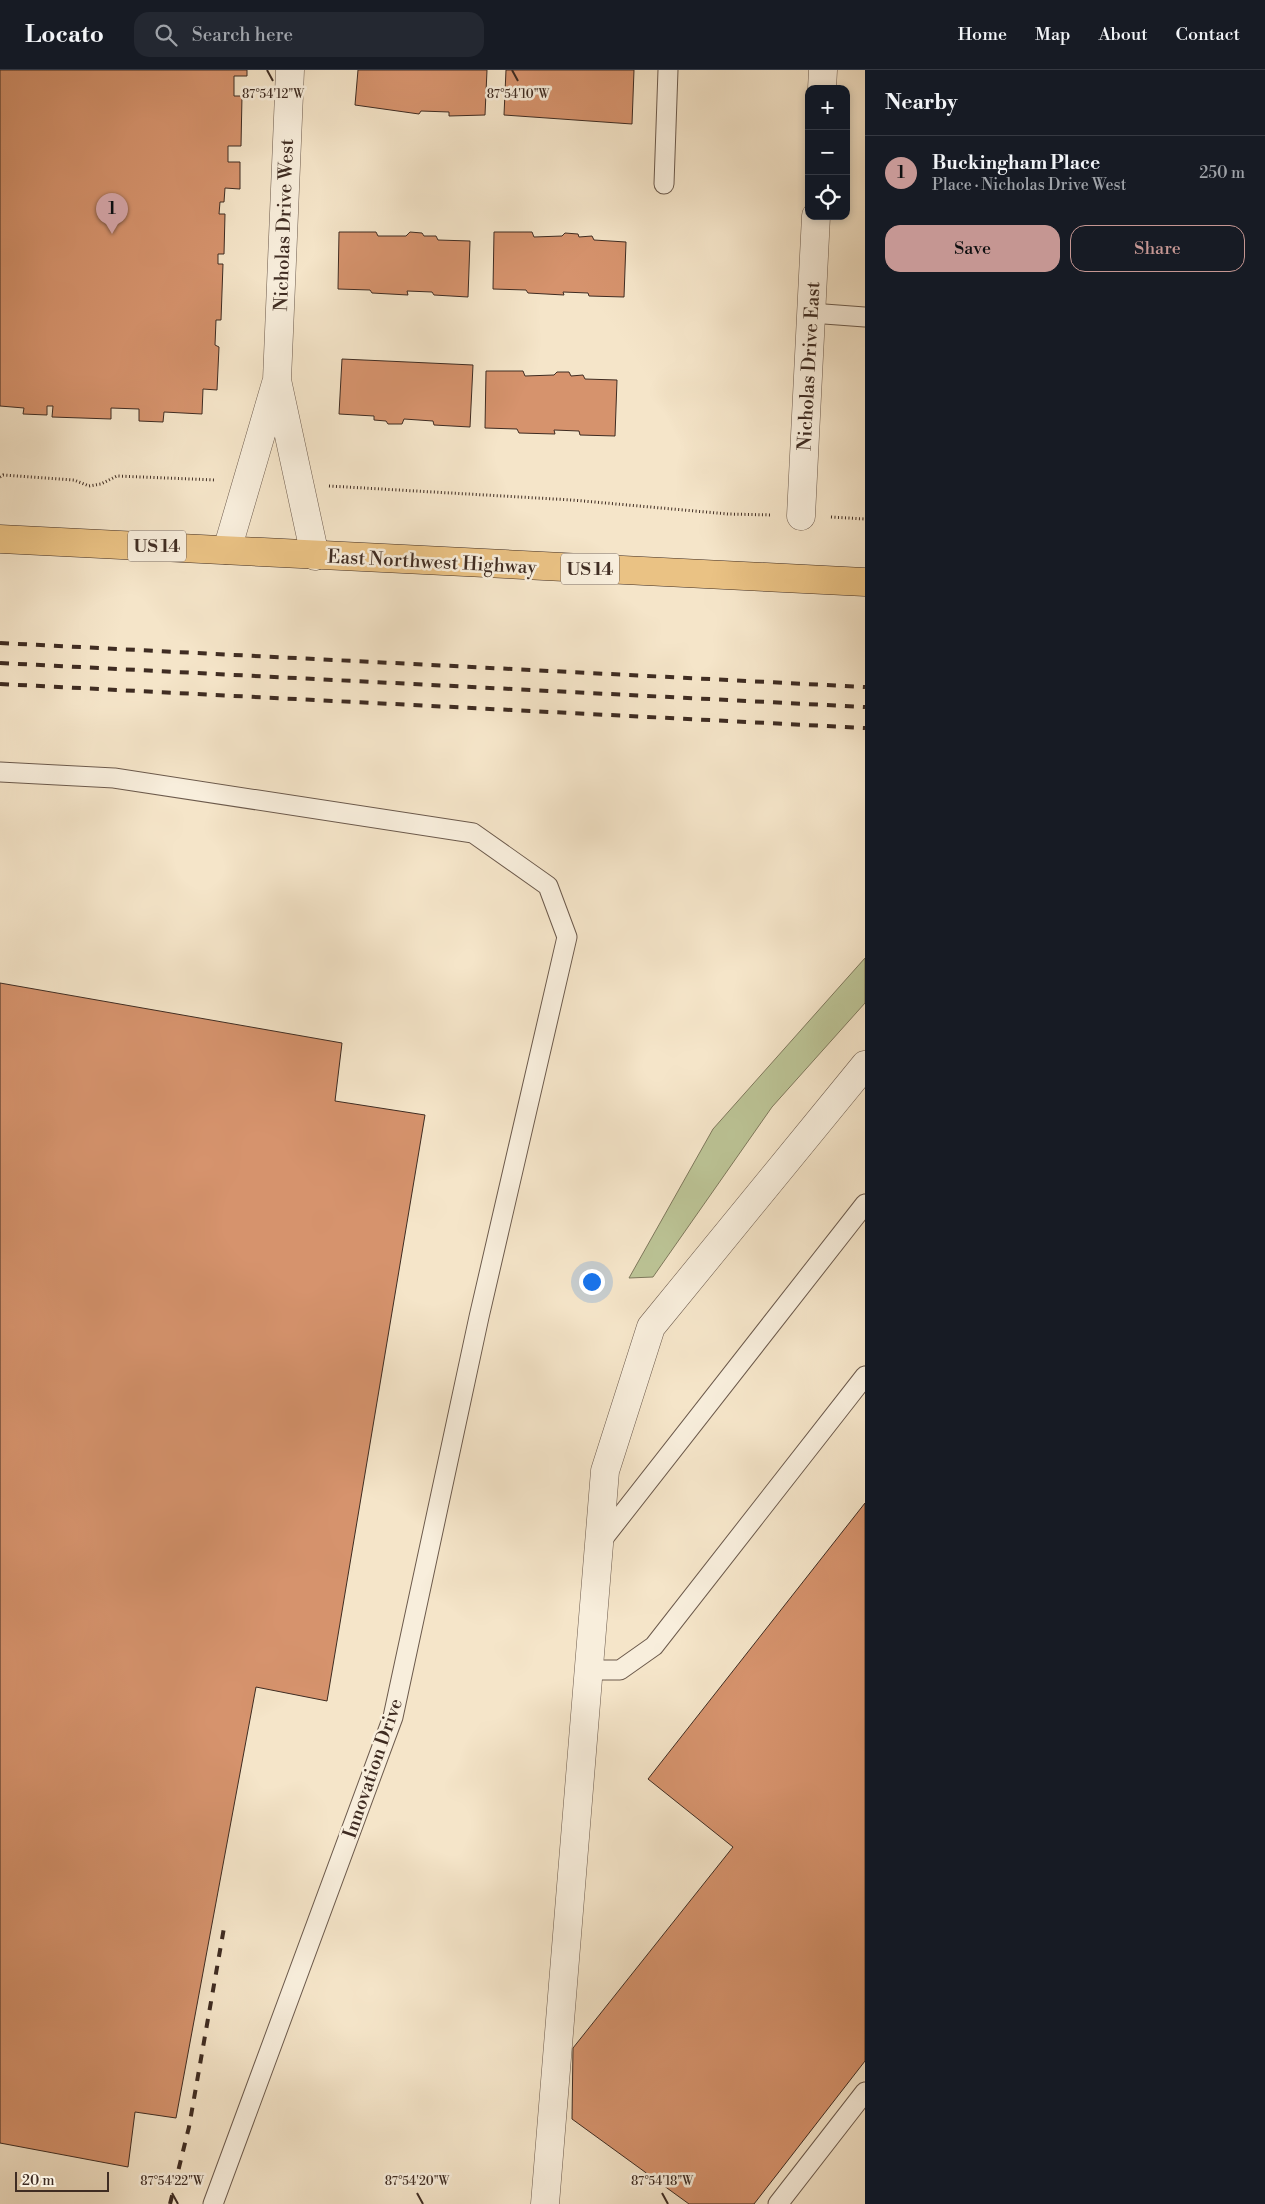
<!DOCTYPE html>
<html lang="en">
<head>
<meta charset="utf-8">
<style>
  :root { --surface:#171b24; --page:#242831; --text:#f1f3f6; --muted:#9ea1a6; --line:#363941; --accent:#c59692 }
  body { margin:0; font-family:"Libre Bodoni",serif; background:var(--page); color:var(--text) }
  .controls { position:absolute; right:15px; top:15px; display:grid; overflow:hidden; border-radius:10px; box-shadow:0 2px 8px #0003 }
  .controls button { width:45px; height:45px; display:grid; place-items:center; padding:0; border:0; border-bottom:1px solid var(--line); background:var(--surface); color:var(--text); font:25px sans-serif }
  .scale { position:absolute; left:15px; bottom:12px; width:94px; box-sizing:border-box; padding-left:5px; border:2px solid #3f2c22; border-top:0; font-size:14px; line-height:18px; white-space:nowrap; color:#3f2c22; -webkit-text-stroke:4px #f8eedc; paint-order:stroke }
  .you { position:absolute; left:591px; top:1211px; width:18px; height:18px; margin:-12px; border:4px solid #fff; border-radius:50%; background:#1a73e8; box-shadow:0 0 0 8px #1a73e833 }
  .badge { display:grid; place-items:center; width:32px; height:32px; border-radius:50%; background:var(--accent); color:#111; font-size:16px; font-weight:700 }
  .pin { position:absolute; translate:-50% -41px; filter:drop-shadow(0 1px 2px #0008) }
  .pin::after { content:''; position:absolute; top:26px; width:18px; height:15px; background:inherit; clip-path:polygon(0 0,100% 0,50% 100%) }
  .list { margin:0; padding:0; list-style:none }
  h2 { display:flex; justify-content:space-between; align-items:center; height:65px; margin:0; padding:0 20px; font-size:21px }
  h2 small { font-size:16px; font-weight:400; color:var(--muted) }
  .list li { display:grid; grid-template-columns:32px 1fr auto; gap:15px; align-items:center; box-sizing:border-box; height:75px; padding:0 20px; border-top:1px solid var(--line) }
  .list b { display:block; font-size:19px; white-space:nowrap }
  .list p { margin:0; font-size:16px; white-space:nowrap; color:var(--muted) }
  .list em { font-size:16px; font-style:normal; color:var(--muted) }
  .actions { display:flex; gap:10px; padding:15px 20px }
  .actions a { flex:1; padding:11px 0; border:1px solid var(--accent); border-radius:15px; text-align:center; font-size:18px; color:var(--accent) }
  .actions .main { background:var(--accent); color:#111 }
  .icon { flex:none; width:28px; height:28px; fill:none; stroke:currentColor; stroke-width:2; stroke-linecap:round; stroke-linejoin:round }
  .map { position:relative; flex:none; width:865px; height:2134px; overflow:hidden }
  header { display:flex; align-items:center; gap:30px; box-sizing:border-box; height:70px; padding:0 25px; background:var(--surface); border-bottom:1px solid var(--line) }
  header strong { font-size:24px }
  nav { display:flex; gap:28px; margin-inline-start:auto; font-size:18px }
  .search { width:350px; height:45px; background:var(--page); display:flex; align-items:center; gap:12px; box-sizing:border-box; padding:0 18px; border-radius:15px; color:var(--muted); font-size:19px }
  main { display:flex }
  aside { flex:1; background:var(--surface) }
  .map>svg:first-child { display:block }
</style>
</head>
<body>
<header>
<strong>Locato</strong>
<div class="search"><svg class="icon" aria-label="search" viewBox="0 0 24 24"><circle cx="10" cy="10" r="6"/><path d="M15 15l6 6"/></svg>Search here</div>
<nav><a>Home</a><a>Map</a><a>About</a><a>Contact</a></nav>
</header>
<main>
<div class="map">
<svg width="865" height="2134" viewBox="0 0 865 2134">
  <rect width="100%" height="100%" fill="#f5e5c9"/>
  <filter id="stains"><feTurbulence type="fractalNoise" baseFrequency=".004" numOctaves="4"/><feColorMatrix values="0 0 0 0 .2 0 0 0 0 .09 0 0 0 0 .02 0 0 0 .5 -.17"/></filter>
  <radialGradient id="worn" r=".72"><stop offset=".6" stop-color="#630" stop-opacity="0"/><stop offset="1" stop-color="#630" stop-opacity=".3"/></radialGradient>
  <path fill="#bcc496" stroke="#7e785c" d="M865,888V933L772,1037L653,1207L629,1208L713,1059Z"/>
  <path fill="#d6936d" stroke="#3f2c22" d="M0,0H247V6H234V26H242L241,76H228V92H240V119L225,118L224,132H220L219,144H225L224,184H218V194H223L221,250H216L215,275L219,277L217,320L203,319L202,344L164,342L163,352L139,351V339L111,338V349L52,347L53,336H47V345L23,344L24,338L0,336Z
    M358,0H487L485,45L449,46V42L421,41L419,44L355,35Z
    M506,0H634L632,54L504,45Z
    M339,162H376L378,166H406L410,162L422,163L424,166H436L438,170L470,171L468,227L434,225L432,222L407,221L408,225L372,223L370,220L338,219Z
    M494,162H532L534,167L562,166L565,163L578,164L579,167L592,166L594,170L626,172L624,227L589,226L588,223L563,222L564,225L528,223L526,220L493,219Z
    M342,289L473,295L470,357L434,355L433,351L404,349L402,354H388L386,351L374,350V346L339,344Z
    M486,301H523L525,306L554,305L557,302H569L571,306L583,305L585,309L617,310L615,366L580,365L579,361L554,360L555,364L519,363L517,359L485,358Z
    M0,913L342,973L335,1031L425,1045L327,1631L256,1617L176,2048L135,2042L128,2097L0,2073Z
    M865,1433V1991L754,2134H689L572,2049L573,1978L733,1777L648,1709Z"/>
  <g fill="none" stroke-linecap="round" stroke-linejoin="round">
    <g stroke="#6c5a4c" stroke-width="21">
      <path id="service" d="M664,114L668,0
        M811,243L865,247
        M0,702L114,708L473,763L548,816L567,867L479,1247L393,1647L213,2134
        M599,1474L865,1134
        M588,1600H620L654,1576L865,1306
        M778,2134L865,2022"/>
    </g>
    <g stroke="#6c5a4c" stroke-width="29">
      <path id="minor" d="M290,0L277,310L315,486
        M822,19L823,0
        M801,446L816,146
        M227,480L276,313
        M545,2134L605,1401L651,1257L865,995"/>
    </g>
    <g stroke="#3f2c22" stroke-width="29">
      <path id="primary" d="M0,469L865,512"/>
    </g>
    <path stroke="#3f2c22" stroke-width="3" stroke-dasharray="1 2.5" stroke-linecap="butt" d="M0,407L3,405L74,410L89,416L101,414L117,406L216,410
      M329,416L572,430L728,444L772,445
      M831,447L865,449"/>
    <use href="#service" stroke="#f8eedc" stroke-width="19"/>
    <use href="#minor" stroke="#f8eedc" stroke-width="28"/>
    <use href="#primary" stroke="#eac284" stroke-width="28"/>
    <path stroke="#3f2c22" stroke-width="4" stroke-dasharray="9 9" stroke-linecap="butt" d="M0,573L865,617
      M0,593L865,637
      M0,614L865,658
      M170,2134L189,2057L225,1852"/>
  </g>
  <path fill="none" stroke="#3f2c22" stroke-width="2" d="M267,0L273,11M512,0L518,11M172,2123L178,2134M417,2123L423,2134M662,2123L668,2134"/>
  <g text-anchor="middle" stroke-width="5" stroke-linejoin="round" paint-order="stroke">
    <g fill="#f8eedc" stroke="#76665a" stroke-width="1">
      <rect x="128" y="460.5" width="58" height="31" rx="4"/>
      <rect x="561" y="483.5" width="58" height="31" rx="4"/>
    </g>
    <g font-size="18" font-weight="bold" fill="#3f2c22">
      <text x="157" y="482">US 14</text>
      <text x="590" y="505">US 14</text>
    </g>
    <g font-size="19" fill="#3f2c22" stroke="#f8eedc">
      <text transform="translate(283 155) rotate(-88)" y="7">Nicholas Drive West</text>
      <text transform="translate(808 296) rotate(-87)" y="7">Nicholas Drive East</text>
      <text transform="translate(432 491) rotate(3)" y="7">East Northwest Highway</text>
      <text transform="translate(372 1698) rotate(-71)" y="7">Innovation Drive</text>
    </g>
  </g>
  <g font-size="12" text-anchor="middle" fill="#3f2c22" stroke="#f8eedc" stroke-width="5" stroke-linejoin="round" paint-order="stroke">
    <text x="273" y="28">87°54'12"W</text>
    <text x="518" y="28">87°54'10"W</text>
    <text x="172" y="2115">87°54'22"W</text>
    <text x="417" y="2115">87°54'20"W</text>
    <text x="662" y="2115">87°54'18"W</text>
  </g>
  <rect width="100%" height="100%" filter="url(#stains)"/>
  <rect width="100%" height="100%" fill="url(#worn)"/>
</svg>
<div class="controls">
<button>+</button>
<button>−</button>
<button><svg class="icon" aria-label="locate" viewBox="0 0 24 24"><circle cx="12" cy="12" r="6"/><path d="M12 2v4M12 18v4M2 12h4M18 12h4"/></svg></button>
</div>
<div class="scale">20 m</div>
<div class="you"></div>
<div class="pin badge" style="left:112px;top:164px">1</div>
</div>
<aside>
<h2>Nearby<small></small></h2>
<ul class="list">
<li><span class="badge">1</span><div><b>Buckingham Place</b><p>Place · Nicholas Drive West</p></div><em>250 m</em></li>
</ul>
<div class="actions"><a class="main">Save</a><a>Share</a></div>
</aside>
</main>
</body>
</html>
